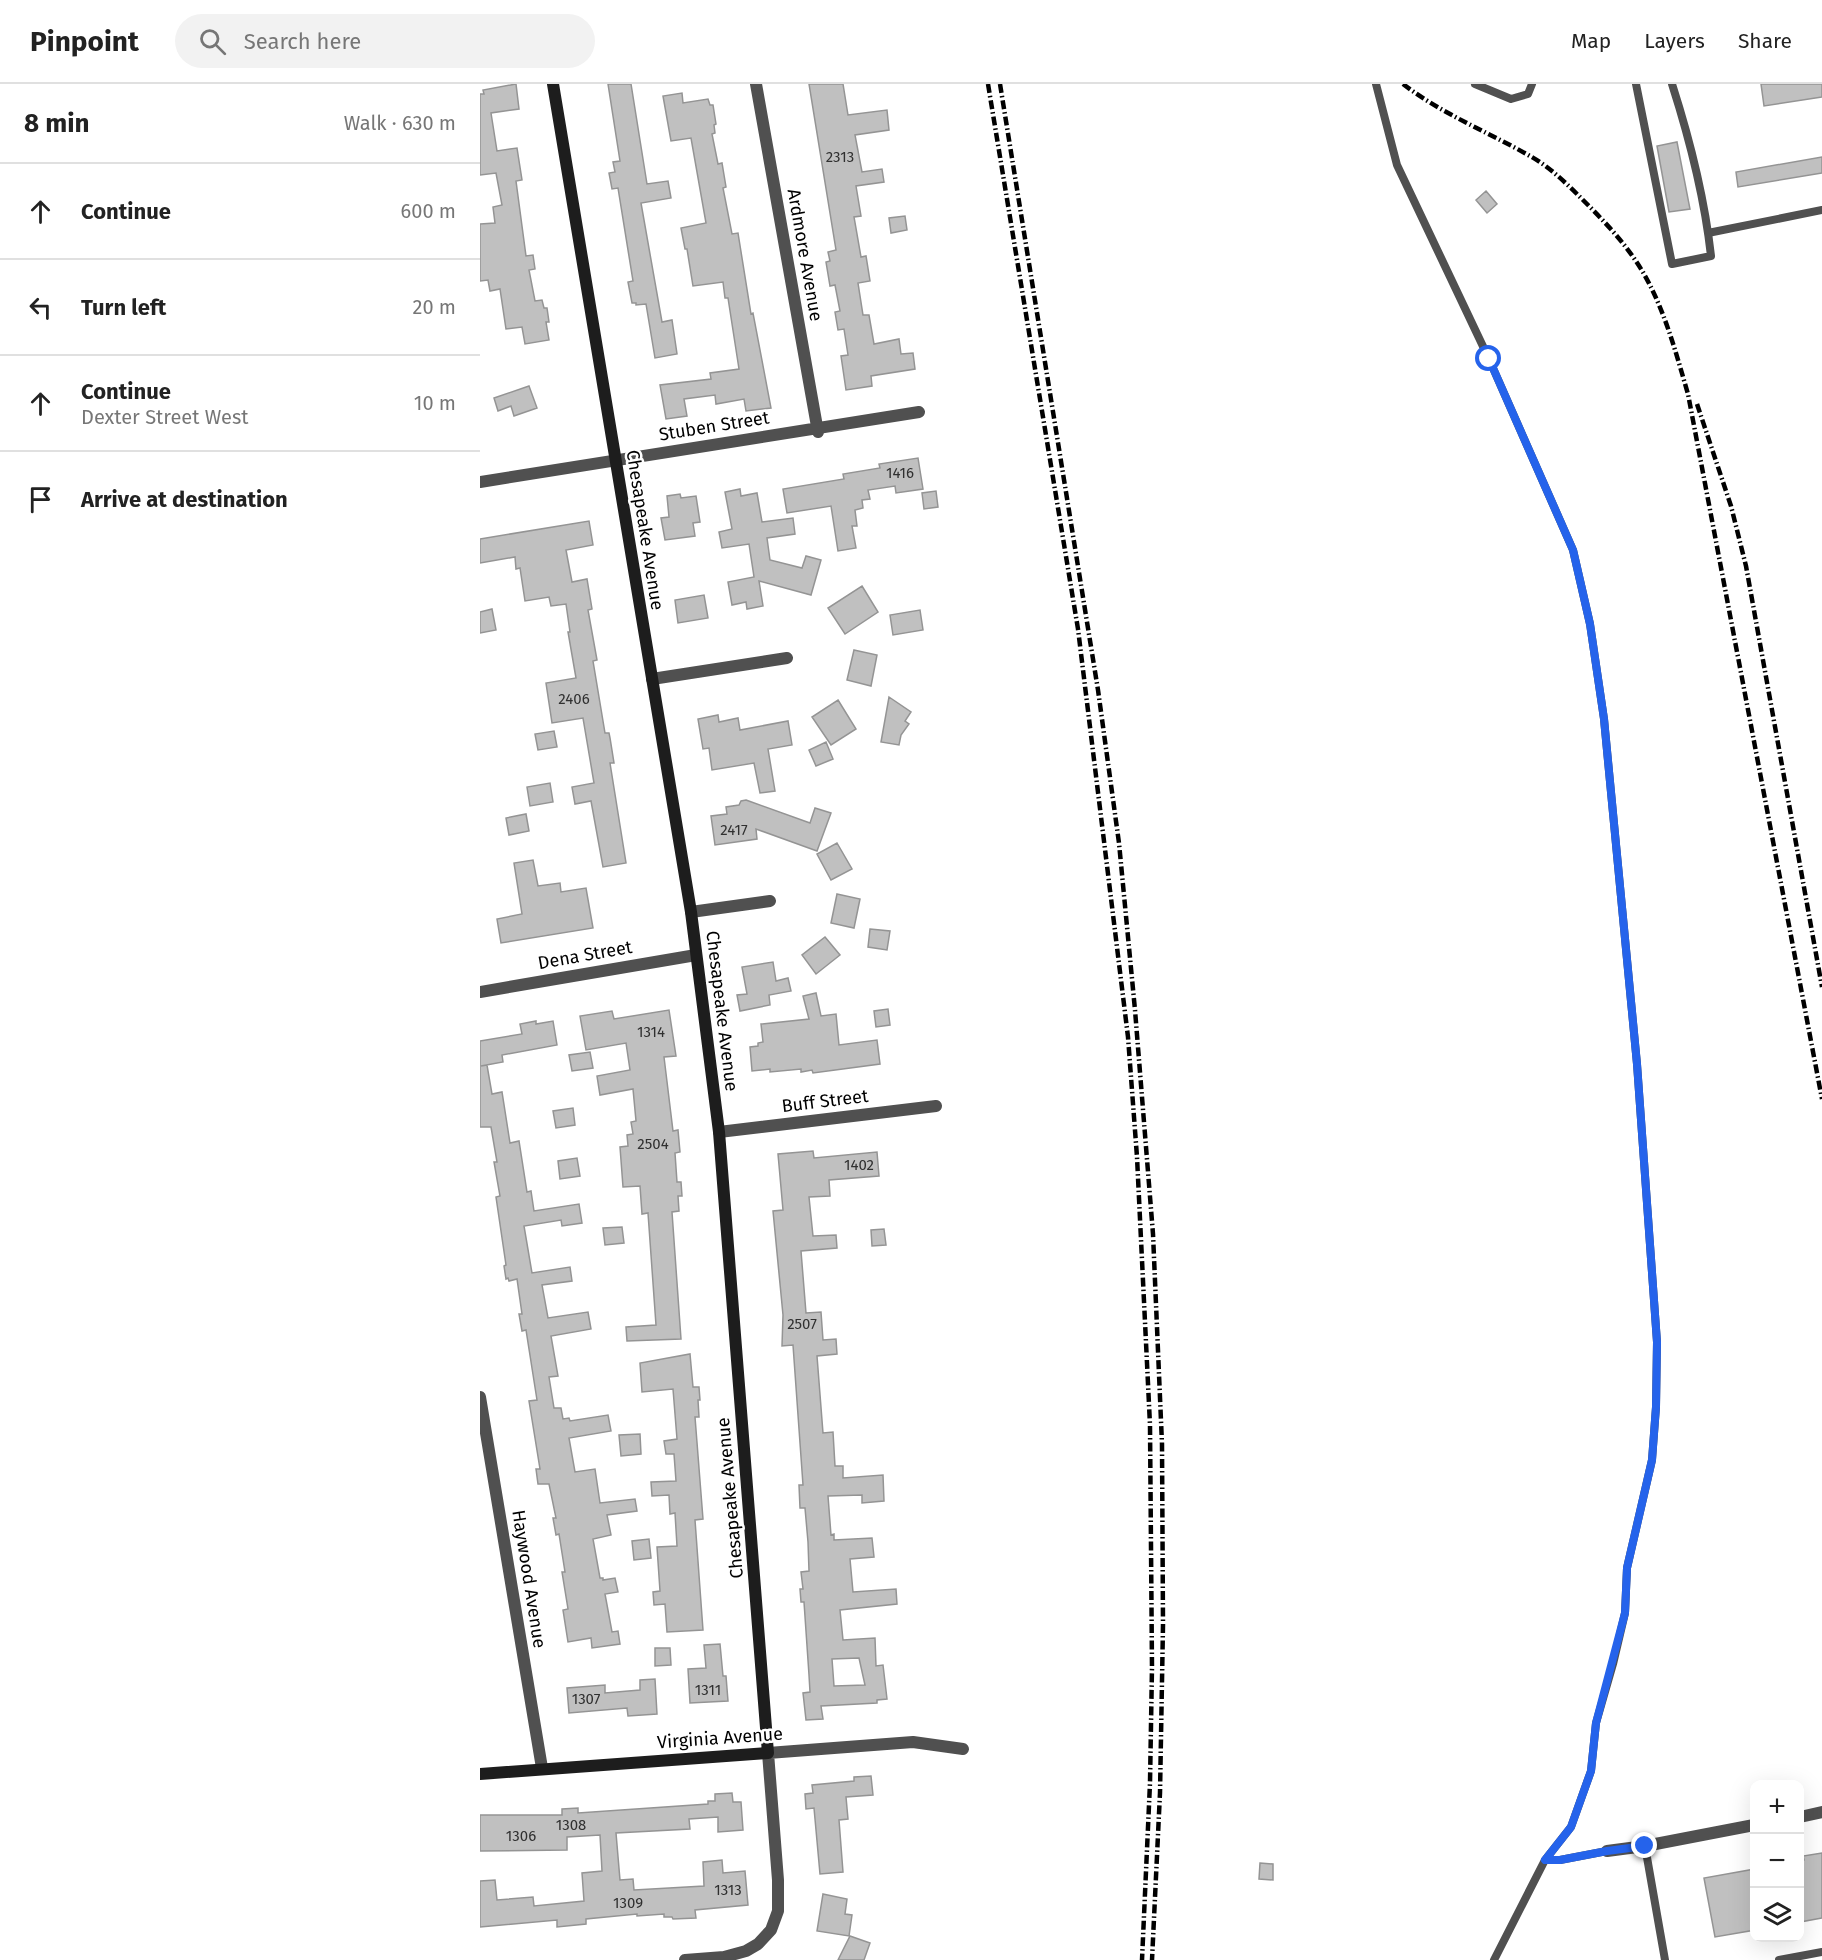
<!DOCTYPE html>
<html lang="en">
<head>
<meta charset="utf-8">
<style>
  :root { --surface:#fff; --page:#f2f2f2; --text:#222; --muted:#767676; --line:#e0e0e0 }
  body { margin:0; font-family:"Fira Sans",sans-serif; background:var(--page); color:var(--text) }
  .controls { position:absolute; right:18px; bottom:18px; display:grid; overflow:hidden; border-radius:12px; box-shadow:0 6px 24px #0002 }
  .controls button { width:54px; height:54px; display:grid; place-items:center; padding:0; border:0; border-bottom:2px solid var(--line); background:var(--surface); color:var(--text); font:30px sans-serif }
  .stop { position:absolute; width:18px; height:18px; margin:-14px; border:4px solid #2563eb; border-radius:50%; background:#fff }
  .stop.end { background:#2563eb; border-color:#fff; box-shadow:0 2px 6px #0008 }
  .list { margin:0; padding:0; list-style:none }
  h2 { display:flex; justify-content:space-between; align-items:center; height:78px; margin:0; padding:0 24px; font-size:26px }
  h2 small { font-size:20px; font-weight:400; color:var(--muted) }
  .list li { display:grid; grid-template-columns:39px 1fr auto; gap:18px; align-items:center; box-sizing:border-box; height:96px; padding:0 24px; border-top:2px solid var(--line) }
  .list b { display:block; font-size:22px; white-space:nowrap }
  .list p { margin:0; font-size:20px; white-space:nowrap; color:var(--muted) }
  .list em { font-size:20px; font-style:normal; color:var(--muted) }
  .icon { flex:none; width:33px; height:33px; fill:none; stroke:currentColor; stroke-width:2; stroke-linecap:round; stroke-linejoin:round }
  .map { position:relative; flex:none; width:1342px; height:1876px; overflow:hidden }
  header { display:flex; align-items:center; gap:36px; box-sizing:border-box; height:84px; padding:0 30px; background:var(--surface); border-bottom:2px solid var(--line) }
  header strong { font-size:28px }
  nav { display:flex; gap:33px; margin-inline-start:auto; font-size:21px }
  .search { width:420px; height:54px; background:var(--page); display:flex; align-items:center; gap:15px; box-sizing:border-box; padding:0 21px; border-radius:33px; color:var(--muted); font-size:22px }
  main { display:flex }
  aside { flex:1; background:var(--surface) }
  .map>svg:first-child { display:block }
</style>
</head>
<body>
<header>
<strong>Pinpoint</strong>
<div class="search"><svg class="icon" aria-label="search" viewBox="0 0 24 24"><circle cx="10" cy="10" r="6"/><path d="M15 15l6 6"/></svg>Search here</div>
<nav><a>Map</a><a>Layers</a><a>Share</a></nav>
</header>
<main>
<aside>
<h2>8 min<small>Walk · 630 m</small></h2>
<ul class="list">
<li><svg class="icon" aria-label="ahead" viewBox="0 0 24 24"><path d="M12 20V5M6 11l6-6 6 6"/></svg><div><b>Continue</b></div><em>600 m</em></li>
<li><svg class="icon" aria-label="left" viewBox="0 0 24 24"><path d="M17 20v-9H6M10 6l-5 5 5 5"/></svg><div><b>Turn left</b></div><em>20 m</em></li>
<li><svg class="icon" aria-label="ahead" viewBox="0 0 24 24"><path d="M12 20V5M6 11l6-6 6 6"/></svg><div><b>Continue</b><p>Dexter Street West</p></div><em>10 m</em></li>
<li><svg class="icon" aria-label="arrive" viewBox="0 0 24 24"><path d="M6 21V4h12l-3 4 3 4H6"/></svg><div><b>Arrive at destination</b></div></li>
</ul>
</aside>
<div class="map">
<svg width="1342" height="1876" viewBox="0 0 1342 1876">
  <rect width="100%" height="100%" fill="#fff"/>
  <path fill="#c0c0c0" stroke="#949494" stroke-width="1.5" fill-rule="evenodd" d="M36,0L39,25L11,29L17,67L37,64L42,96L36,97L46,172L53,171L55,185L49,186L55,217L62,216L64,224H67L69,238H66L69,256L45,260L42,243L26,245L20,205L10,207L8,196L0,197V140L15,139L13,123L22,121L16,89L0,91V10H4L3,6Z
    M128,0H151L167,100L188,97L191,114L161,119L182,238L192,236L197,270L175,274L166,220L156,221V219H152L148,198L153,197L138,104L132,105L129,89L135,88L133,78L140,77Z
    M329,0H363L368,31L407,26L409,46L375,51L382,88L402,85L404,98L376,102L381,132L374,133L381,173L386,172L390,197L378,199L383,231H389L394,260L419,255L421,270L433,269L435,285L391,292L392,302L366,306L361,272L368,271L364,245L358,246L355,228L360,227L355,201L350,202L346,178L350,177L348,168L356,166Z
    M1281,0H1342V13L1284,22Z
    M202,9L203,19L228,15L230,21H233L236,40L234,41L235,49L232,50L238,80L242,79L246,103L243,104L252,150L258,149L271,230L273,229L291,324L266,327L264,315L236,320L235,311L204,315L207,332L186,335L180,301L231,295L230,289L259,285L248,214H245L243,198L213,202L207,165H205L201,144L226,139L211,54L191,57L183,12Z
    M1197,58L1210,125L1189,128L1177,62Z
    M1342,73V89L1258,103L1256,88Z
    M1006,107L1017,120L1007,129L996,116Z
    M425,132L427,146L411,149L409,134Z
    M49,302L57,324L34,332L31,322L18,327L14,314Z
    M438,374L443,405L416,409L415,402L388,406L390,415L382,416L383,424L375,426L377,442H372L376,464L358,467L351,422L307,429L303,405L364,395L363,390L400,384L399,380Z
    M260,405L261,412L277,409L282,438L313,434L315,450L287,454L290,476L322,484L326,472L341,476L331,511L279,497L283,522L267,525L266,518L252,521L248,498L274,493L269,460L242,464L239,448L252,445L245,408Z
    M456,407L458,423L444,425L442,409Z
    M200,410L201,414L216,412L220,438L213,439L215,452L185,456L181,434L189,433L187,412Z
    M109,437L113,461L86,466L92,498L107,495L112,525L108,526L117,576L113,577L125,649H129L130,654L134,679H130L146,779L123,783L111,717L95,720L92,703L114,699L103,634L72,639L66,599L96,594L88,548H90L86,520L71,522L69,513L45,517L40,484L36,485L35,473L0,479V455Z
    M382,502L398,528L365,550L348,524Z
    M224,511L228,534L198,539L195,516Z
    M12,525L16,546L0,549V528Z
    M440,526L443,546L413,551L410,531Z
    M374,566L397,571L391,602L367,596Z
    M409,613L431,628L425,637L429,640L421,651L419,661L401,658Z
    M358,616L376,645L351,661L332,633Z
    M238,631L239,638L258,634L260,646L308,637L312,661L288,665L295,707L280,709L274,679L232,686L229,664L223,665L218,635Z
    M74,647L77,663L58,666L55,650Z
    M346,658L353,675L336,682L329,666Z
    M70,699L73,718L50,722L47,703Z
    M266,716L330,739L335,724L351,729L337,767L276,745L277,755L235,761L231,732L247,730L246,723L259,721L261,717Z
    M46,730L49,747L29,751L26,734Z
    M357,759L372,785L351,796L337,770Z
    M53,776L58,802L80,799L81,808L106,804L113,844L21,859L17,835L42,830L34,779Z
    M357,810L380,815L374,844L351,839Z
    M390,845L410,847L407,866L388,863Z
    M345,853L360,871L336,890L322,871Z
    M293,878L296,897L308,894L311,907L289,911L290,921L260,927L257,911L267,910L262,883Z
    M336,909L341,932L356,930L359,961L397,956L400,980L333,989L332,986L321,988V985L290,988V985L272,987L270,963L278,962V959L283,958L281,940L329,935L323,912Z
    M408,925L410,941L396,943L394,927Z
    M189,926L196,972L184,973L193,1047L198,1046L200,1068L195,1069L197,1098H201L202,1112H198L199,1127L192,1128L201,1255L147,1257L146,1243L176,1241L168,1129L162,1130L160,1102L143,1103L140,1063L148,1062L147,1051L153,1050L151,1038L156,1037L153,1005L120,1011L117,992L150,986L146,959L106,966L100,932L132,927L134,935Z
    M56,937V940L73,937L77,961L22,971L23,978L1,982L7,981L12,1010L22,1008L30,1059L39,1057L47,1108L51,1107L54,1127L99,1120L102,1139L82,1142L81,1136L44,1142L52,1189L90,1183L92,1197L62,1201L68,1234L108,1228L111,1245L71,1252L78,1292L69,1293L74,1324H81L83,1335L89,1334L90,1337L128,1331L131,1347L89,1354L95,1388L115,1385L120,1419L155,1415L157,1427L127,1431L131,1451L113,1455L120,1494H123V1496L135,1494L138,1508L125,1510L132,1548L138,1547L140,1560L112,1564L111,1554L88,1558L83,1526L88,1525L82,1488H85L79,1450L76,1451L73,1434H76L69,1400H58L56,1385H60L49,1317L57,1316L46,1246L42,1247L39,1230H42L37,1195L29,1197L28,1194L26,1195L24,1182L26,1181L16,1113L20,1112L14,1078H17L11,1043H0V957L42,950L40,940Z
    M110,968L113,984L92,987L89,971Z
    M93,1024L95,1041L76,1044L73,1027Z
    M333,1067L334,1074L397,1068L399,1092L349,1096L350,1112L329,1113L333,1152L356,1151L357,1164L321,1167L326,1229L341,1228L343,1256L356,1255L357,1270L337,1272L343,1349L353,1348L355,1382H363V1394L403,1391L404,1417L382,1419V1411L348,1412L351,1451L354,1450V1456L392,1454L394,1473L370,1475L373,1508L416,1505L417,1520L360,1526L363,1556L395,1554L396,1582L403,1581L407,1615L397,1616V1619L341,1622L343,1635L326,1636L323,1609L330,1608L329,1591L324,1518H321L320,1505H323L321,1488L329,1487L328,1458L325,1424H320L319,1401H323L313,1261L302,1262L303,1231L293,1127L303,1126L298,1070ZM379,1574L385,1601L354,1602L352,1575Z
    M97,1074L100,1092L80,1095L78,1077Z
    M142,1143L144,1159L125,1161L123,1144Z
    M404,1145L406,1161L392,1162L391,1146Z
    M210,1270L213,1303H219L220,1316H218L219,1333H215L223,1435L215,1436L223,1546L187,1548L185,1520L174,1521L173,1508L180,1507L177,1463L197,1462L195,1429L190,1430L189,1411L172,1412L171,1398L196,1397L194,1370H186L184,1357L197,1355L193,1305L162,1308L160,1279Z
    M160,1350L161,1370L141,1372L139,1351Z
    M169,1455L171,1474L154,1476L152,1457Z
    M240,1560L243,1592H246L248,1617L210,1619L208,1585L226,1584L224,1561Z
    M175,1564H190L191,1581L175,1582Z
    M175,1595L177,1630L148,1632L147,1624L89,1629L87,1604L125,1601V1609L160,1606V1596Z
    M391,1692L393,1711L366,1713L368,1735L359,1736L363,1788L340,1790L334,1724L326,1725L325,1710L333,1709L332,1701L374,1697V1693Z
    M252,1709L253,1718H261L263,1746L238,1748V1733L209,1735L210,1745L136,1749L140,1796L153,1795L154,1806L224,1802L223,1778L242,1776L243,1789L265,1787L268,1821L215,1826L216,1834L193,1835L192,1833H184V1830L157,1832V1830L106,1835V1840L77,1843V1836L0,1843V1797L15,1796L17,1816L53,1813L54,1822L104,1817L102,1789L122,1787L120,1751L87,1753V1766L0,1767V1731H82V1725L98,1724V1729L228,1720V1717H235V1710Z
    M1342,1769V1834L1320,1838V1777L1324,1776L1323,1772Z
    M780,1779L793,1780V1796L779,1795Z
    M1275,1785V1846L1235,1853L1224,1794Z
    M343,1810L367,1815L365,1830L372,1831L369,1852L337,1847Z
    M370,1852L390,1859L384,1876H358Z"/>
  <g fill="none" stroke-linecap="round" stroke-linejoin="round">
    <path stroke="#505050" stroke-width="8" d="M896,0L917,81L1009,275L1093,466L1110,540L1124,635L1157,980L1177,1258L1176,1323L1172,1376L1147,1484L1145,1529L1133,1580L1116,1639L1111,1687L1091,1743L1065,1776
      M995,0L1031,15L1048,10L1052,0
      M1156,0L1192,180L1231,172C1225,118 1209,53 1192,0
      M1228,149L1342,126
      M1165,1762L1185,1876
      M1014,1876L1065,1776H1080L1127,1767
      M1299,1876L1342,1868"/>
    <path stroke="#505050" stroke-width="12" d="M276,0L338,348
      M0,398L439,328
      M172,595L307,574
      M211,828L290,817
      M0,908L216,871
      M239,1048L456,1022
      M0,1313L62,1684
      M1320,1733L1342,1728
      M1127,1767L1165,1762L1274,1741
      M205,1876L244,1873L266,1867L278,1860L291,1846L298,1827V1796L288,1669L433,1658L483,1665"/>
    <path stroke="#1d1d1d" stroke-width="12" d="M0,1690L288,1669L239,1048L211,828L73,0"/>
    <path stroke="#000" stroke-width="4.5" stroke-dasharray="9 3 1.5 3" stroke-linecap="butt" d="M508,0L598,545L648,953L657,1073L670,1341L672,1583L670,1699L662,1876
      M520,0L618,606L639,759L655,926L673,1150L682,1360L683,1541L680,1709L672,1876
      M923,0C962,30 1008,48 1050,72C1070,83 1087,100 1103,116C1125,138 1148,162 1164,190C1185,227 1196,269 1208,310L1342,1015
      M1217,320L1251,422L1266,482L1342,903"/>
  </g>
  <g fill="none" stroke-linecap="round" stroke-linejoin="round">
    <path stroke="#2563eb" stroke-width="8" d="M1009,275L1093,466L1110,540L1124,635L1157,980L1177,1258L1176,1323L1172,1376L1147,1484L1145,1529L1116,1639L1111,1687L1091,1743L1065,1776H1080L1127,1767L1165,1762"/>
  </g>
  <g text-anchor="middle" stroke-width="5" stroke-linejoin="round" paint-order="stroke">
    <g font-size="15" fill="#303030">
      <text x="360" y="78">2313</text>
      <text x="420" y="394">1416</text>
      <text x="94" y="620">2406</text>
      <text x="254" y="751">2417</text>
      <text x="171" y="953">1314</text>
      <text x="173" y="1065">2504</text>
      <text x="379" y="1086">1402</text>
      <text x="322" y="1245">2507</text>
      <text x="228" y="1611">1311</text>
      <text x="106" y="1620">1307</text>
      <text x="91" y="1746">1308</text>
      <text x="41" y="1757">1306</text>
      <text x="248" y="1811">1313</text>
      <text x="148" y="1824">1309</text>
    </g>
    <g font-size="18" fill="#000" stroke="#fff">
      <text transform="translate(325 171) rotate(80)" y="6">Ardmore Avenue</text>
      <text transform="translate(234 342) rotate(-9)" y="6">Stuben Street</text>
      <text transform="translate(165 446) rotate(81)" y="6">Chesapeake Avenue</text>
      <text transform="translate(105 871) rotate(-10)" y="6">Dena Street</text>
      <text transform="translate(242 927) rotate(83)" y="6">Chesapeake Avenue</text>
      <text transform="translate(345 1017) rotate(-7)" y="6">Buff Street</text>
      <text transform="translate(250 1414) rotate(-95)" y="6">Chesapeake Avenue</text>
      <text transform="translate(49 1495) rotate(81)" y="6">Haywood Avenue</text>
      <text transform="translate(240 1654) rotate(-4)" y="6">Virginia Avenue</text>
    </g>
  </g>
</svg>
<div class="controls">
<button>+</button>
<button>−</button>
<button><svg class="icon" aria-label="layers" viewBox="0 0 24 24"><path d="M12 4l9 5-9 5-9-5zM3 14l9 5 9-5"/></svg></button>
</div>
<div class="stop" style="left:1009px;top:275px"></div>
<div class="stop end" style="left:1165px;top:1762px"></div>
</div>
</main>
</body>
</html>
